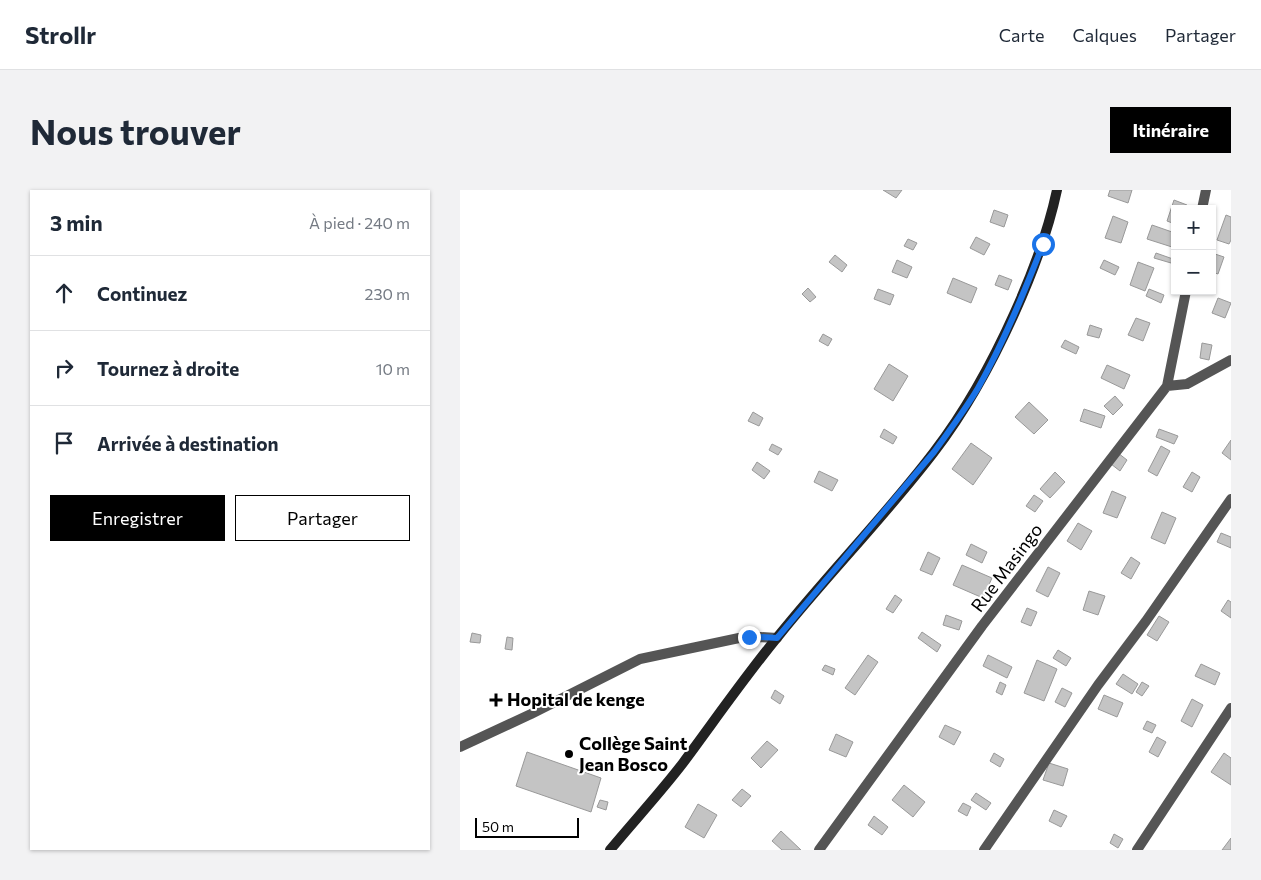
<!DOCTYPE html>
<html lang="fr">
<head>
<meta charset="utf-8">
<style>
  :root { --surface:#fff; --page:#f2f2f3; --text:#1f2937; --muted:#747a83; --line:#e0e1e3; --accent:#000 }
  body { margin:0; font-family:Commissioner,sans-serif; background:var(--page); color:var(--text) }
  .controls { position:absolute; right:15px; top:15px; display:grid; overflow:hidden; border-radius:0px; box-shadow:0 1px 4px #0004 }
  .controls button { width:45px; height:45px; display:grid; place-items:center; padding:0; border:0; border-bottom:1px solid var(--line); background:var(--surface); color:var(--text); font:25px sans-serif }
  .scale { position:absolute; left:15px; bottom:12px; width:104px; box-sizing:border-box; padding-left:5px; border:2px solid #000; border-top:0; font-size:14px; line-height:18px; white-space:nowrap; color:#000; -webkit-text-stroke:4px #fff; paint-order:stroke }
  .stop { position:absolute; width:15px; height:15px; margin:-11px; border:4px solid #1a73e8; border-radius:50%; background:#fff }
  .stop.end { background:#1a73e8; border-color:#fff; box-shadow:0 1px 5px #0008 }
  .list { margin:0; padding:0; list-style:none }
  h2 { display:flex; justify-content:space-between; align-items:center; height:65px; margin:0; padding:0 20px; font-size:21px }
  h2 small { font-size:16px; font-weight:400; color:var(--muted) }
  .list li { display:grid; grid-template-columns:32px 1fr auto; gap:15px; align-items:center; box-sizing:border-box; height:75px; padding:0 20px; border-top:1px solid var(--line) }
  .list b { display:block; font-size:19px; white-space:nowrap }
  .list em { font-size:16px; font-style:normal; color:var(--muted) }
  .actions { display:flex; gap:10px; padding:15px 20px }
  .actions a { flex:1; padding:11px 0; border:1px solid var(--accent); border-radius:0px; text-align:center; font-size:18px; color:var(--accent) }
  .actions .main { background:var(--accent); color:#fff }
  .icon { flex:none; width:28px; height:28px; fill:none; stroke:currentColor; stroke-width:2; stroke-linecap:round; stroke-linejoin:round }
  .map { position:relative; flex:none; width:771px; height:660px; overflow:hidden; border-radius:0px }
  header { display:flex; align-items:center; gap:30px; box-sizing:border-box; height:70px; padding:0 25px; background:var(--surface); border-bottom:1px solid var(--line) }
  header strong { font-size:24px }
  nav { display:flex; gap:28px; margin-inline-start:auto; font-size:18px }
  .intro { display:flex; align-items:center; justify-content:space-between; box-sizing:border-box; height:120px; padding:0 30px }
  h1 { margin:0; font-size:35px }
  .button { padding:12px 22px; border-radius:0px; background:var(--accent); color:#fff; font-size:18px; font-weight:700 }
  main { display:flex; gap:30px; padding:0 30px }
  aside { flex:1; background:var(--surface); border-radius:0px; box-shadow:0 1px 4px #0004 }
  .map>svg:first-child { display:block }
</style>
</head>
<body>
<header>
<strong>Strollr</strong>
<nav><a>Carte</a><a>Calques</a><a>Partager</a></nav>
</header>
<div class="intro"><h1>Nous trouver</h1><a class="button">Itinéraire</a></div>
<main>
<aside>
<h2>3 min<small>À pied · 240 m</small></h2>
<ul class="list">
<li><svg class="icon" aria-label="ahead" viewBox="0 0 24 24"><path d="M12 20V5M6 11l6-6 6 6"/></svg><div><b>Continuez</b></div><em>230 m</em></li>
<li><svg class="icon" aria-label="right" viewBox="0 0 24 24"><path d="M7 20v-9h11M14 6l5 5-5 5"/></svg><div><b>Tournez à droite</b></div><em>10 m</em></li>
<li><svg class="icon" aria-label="arrive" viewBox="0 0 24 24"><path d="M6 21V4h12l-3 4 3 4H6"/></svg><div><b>Arrivée à destination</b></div></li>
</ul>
<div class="actions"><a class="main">Enregistrer</a><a>Partager</a></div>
</aside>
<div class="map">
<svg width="771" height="660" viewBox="0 0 771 660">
  <rect width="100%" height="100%" fill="#fff"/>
  <path fill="#c4c4c4" stroke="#999" d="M423,0H442L436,8Z
    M650,0H672L668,13L648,6Z
    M714,10L727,15L725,19H715V34L707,31Z
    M534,20L548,25L544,37L530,32Z
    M766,25L771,27V50L769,54L757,50Z
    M653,26L668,32L661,53L645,48Z
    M692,35L715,43V50L712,57L687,49Z
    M516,47L530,54L524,65L510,58Z
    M448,49L457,53L453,60L444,56Z
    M696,63L713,69L711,73L694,68Z
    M752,63L764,67L758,84L752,82Z
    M375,65L387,75L382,82L369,72Z
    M437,70L452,77L447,88L432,82Z
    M644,70L659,77L655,85L640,78Z
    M678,72L694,78L685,101L670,95Z
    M539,85L552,90L548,100L535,95Z
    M493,88L517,98L511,113L487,103Z
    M348,98L356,107L350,112L342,104Z
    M418,99L434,105L430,115L414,109Z
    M689,99L704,105L701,113L686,106Z
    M758,108L771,113L765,128L752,123Z
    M676,128L690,133L683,151L668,145Z
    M630,135L642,139L639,148L627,145Z
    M363,144L372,149L368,156L359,151Z
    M605,150L619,157L616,164L601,157Z
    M742,153L752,155L749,170L740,168Z
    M429,174L448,186L433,211L414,199Z
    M647,175L670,185L664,199L641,188Z
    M655,206L663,215L653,225L644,216Z
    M569,212L588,230L574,244L555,227Z
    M624,219L645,226L641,238L620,231Z
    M293,222L303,228L299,236L288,231Z
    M424,239L437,247L433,254L420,247Z
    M699,239L718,246L714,254L696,247Z
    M771,250V270L762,263Z
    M511,253L532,268L513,295L492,279Z
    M312,254L322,259L318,265L309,260Z
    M701,256L710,261L697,286L688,281Z
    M658,263L667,270L660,281L651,274Z
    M297,272L310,281L304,289L292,280Z
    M359,281L378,290L372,301L354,292Z
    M595,282L605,292L590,308L580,299Z
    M732,282L740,287L732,302L723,297Z
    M652,301L666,307L657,328L643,323Z
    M574,305L583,311L575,322L566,316Z
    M702,322L716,328L705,354L691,348Z
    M618,333L632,341L621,360L607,351Z
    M761,343L771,347V358L757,352Z
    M511,354L527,362L522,373L506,365Z
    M468,362L480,368L472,385L460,380Z
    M671,367L680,373L671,389L661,383Z
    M502,375L532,388L523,408L493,395Z
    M588,377L600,383L588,407L576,401Z
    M629,401L645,406L638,425L623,420Z
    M435,405L442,410L433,423L426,419Z
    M768,410L771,412V428L761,421Z
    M567,418L577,422L571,436L561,432Z
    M486,425L502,431L499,440L483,435Z
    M699,426L709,432L697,451L687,445Z
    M462,442L481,455L477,462L458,448Z
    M12,443L21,445L20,453L10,452Z
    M47,447L53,448L52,460L45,459Z
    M598,460L611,468L606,476L593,468Z
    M408,465L418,472L395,505L385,498Z
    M528,465L552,477L547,488L523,476Z
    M577,470L597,479L584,511L564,503Z
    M741,474L760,483L755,495L735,486Z
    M365,475L375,479L373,485L362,480Z
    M663,484L678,494L672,504L656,494Z
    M540,492L546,495L542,505L536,502Z
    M682,492L689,496L682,506L676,502Z
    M602,498L612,503L605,517L595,512Z
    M315,500L324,506L320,514L311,508Z
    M644,505L663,513L657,527L638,519Z
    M732,509L743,515L732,537L721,531Z
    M687,531L696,535L692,543L683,539Z
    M485,535L501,542L494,555L479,547Z
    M376,544L393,552L386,567L369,560Z
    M697,547L706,552L698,567L689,562Z
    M307,551L318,560L301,578L291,568Z
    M67,562L141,588L131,622L56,596Z
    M534,563L544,569L540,577L530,571Z
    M764,563L771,568V595L751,582Z
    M589,573L608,579L603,596L583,590Z
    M444,595L465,612L453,627L432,610Z
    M282,599L291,606L281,617L272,610Z
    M516,603L531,613L526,620L511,610Z
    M140,610L148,612L146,620L137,617Z
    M503,613L511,617L507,626L498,621Z
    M238,614L257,625L244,648L225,637Z
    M594,620L607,626L601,637L589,631Z
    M414,626L428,637L422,645L408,635Z
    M321,641L341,660H322L312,651Z
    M654,644L663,649L658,658L650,653Z
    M771,648V660H762Z"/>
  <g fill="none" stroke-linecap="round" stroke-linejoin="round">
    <path stroke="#555" stroke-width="10" d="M742,19L746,0
      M707,196L727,194L771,170
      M0,557L71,524L180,469L279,448L300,447L317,448
      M359,660L522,436L707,196L726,101
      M524,660L638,495L686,431L771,309
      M677,660L771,518"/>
    <path stroke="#222" stroke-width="10" d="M150,660C174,631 200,603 223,573C255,530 286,485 320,444C370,382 426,325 474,262C507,219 533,171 555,122C573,82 588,42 597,0"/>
  </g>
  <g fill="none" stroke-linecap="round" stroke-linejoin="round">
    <path stroke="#1a73e8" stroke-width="6" d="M289,447H300L317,448L474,262C489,241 505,220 518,198C544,152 564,103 583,54"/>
  </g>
  <g fill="#000" stroke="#fff" stroke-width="2">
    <path d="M33.5 502.5h5v5h5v5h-5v5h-5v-5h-5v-5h5z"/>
    <circle cx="109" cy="564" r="5"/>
  </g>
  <g text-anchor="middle" stroke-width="4" stroke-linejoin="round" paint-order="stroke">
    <g font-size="18" fill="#000" stroke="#fff">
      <text transform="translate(547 378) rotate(-53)" y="6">Rue Masingo</text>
    </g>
    <g font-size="18" font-weight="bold" fill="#000" stroke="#fff" text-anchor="start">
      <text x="47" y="516">Hopital de kenge</text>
      <text x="119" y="560">Collège Saint<tspan x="119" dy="21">Jean Bosco</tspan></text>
    </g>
  </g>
</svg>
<div class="controls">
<button>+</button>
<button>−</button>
</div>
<div class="scale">50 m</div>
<div class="stop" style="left:583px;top:54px"></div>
<div class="stop end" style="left:289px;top:447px"></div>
</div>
</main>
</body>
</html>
